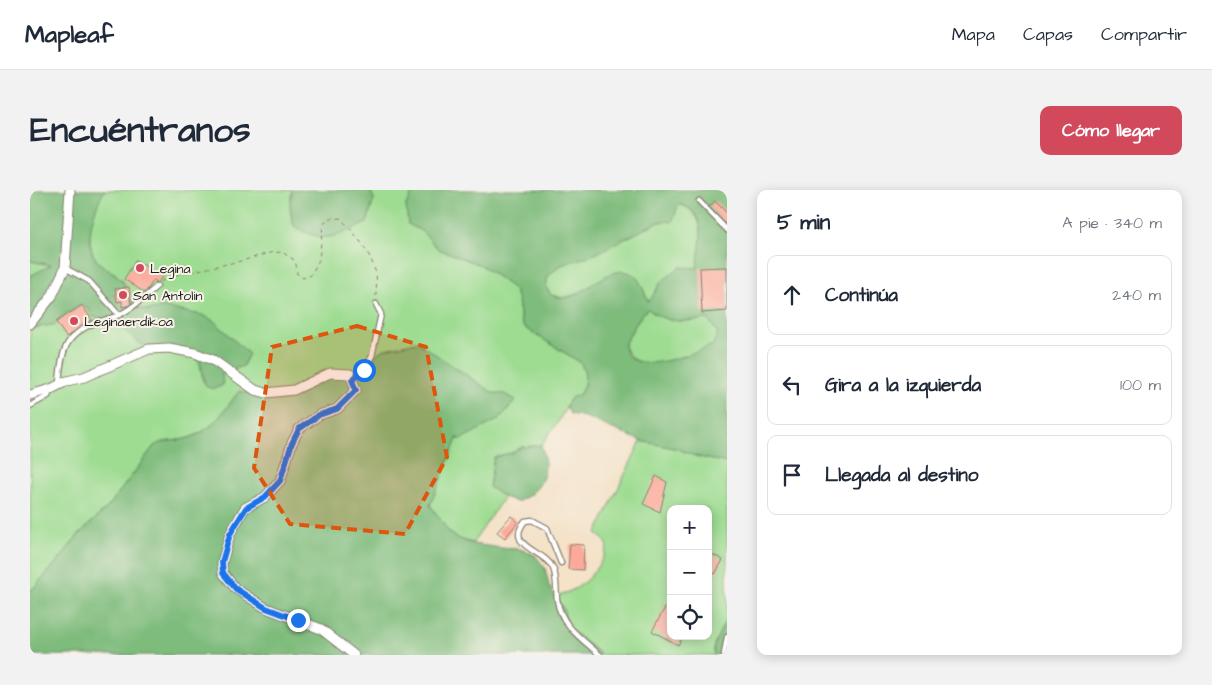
<!DOCTYPE html>
<html lang="es">
<head>
<meta charset="utf-8">
<style>
  :root { --surface:#fff; --page:#f2f2f3; --text:#1f2937; --muted:#747a83; --line:#e0e1e3; --accent:#d1495b }
  body { margin:0; font-family:"Architects Daughter",sans-serif; background:var(--page); color:var(--text) }
  .controls { position:absolute; right:15px; bottom:15px; display:grid; overflow:hidden; border-radius:10px; box-shadow:0 2px 12px #0003 }
  .controls button { width:45px; height:45px; display:grid; place-items:center; padding:0; border:0; border-bottom:1px solid var(--line); background:var(--surface); color:var(--text); font:25px sans-serif }
  .stop { position:absolute; width:15px; height:15px; margin:-11px; border:4px solid #1a73e8; border-radius:50%; background:#fff }
  .stop.end { background:#1a73e8; border-color:#fff; box-shadow:0 1px 5px #0008 }
  .list { margin:0; padding:0; list-style:none }
  h2 { display:flex; justify-content:space-between; align-items:center; height:65px; margin:0; padding:0 20px; font-size:21px }
  h2 small { font-size:16px; font-weight:400; color:var(--muted) }
  .list li { display:grid; grid-template-columns:32px 1fr auto; gap:15px; align-items:center; box-sizing:border-box; height:80px; margin:0 10px 10px; padding:0 10px; border:1px solid var(--line); border-radius:10px }
  .list b { display:block; font-size:19px; white-space:nowrap }
  .list em { font-size:16px; font-style:normal; color:var(--muted) }
  .icon { flex:none; width:28px; height:28px; fill:none; stroke:currentColor; stroke-width:2; stroke-linecap:round; stroke-linejoin:round }
  .map { position:relative; flex:none; width:697px; height:465px; overflow:hidden; border-radius:10px }
  header { display:flex; align-items:center; gap:30px; box-sizing:border-box; height:70px; padding:0 25px; background:var(--surface); border-bottom:1px solid var(--line) }
  header strong { font-size:24px }
  nav { display:flex; gap:28px; margin-inline-start:auto; font-size:18px }
  .intro { display:flex; align-items:center; justify-content:space-between; box-sizing:border-box; height:120px; padding:0 30px }
  h1 { margin:0; font-size:35px }
  .button { padding:12px 22px; border-radius:10px; background:var(--accent); color:#fff; font-size:18px; font-weight:700 }
  main { display:flex; gap:30px; padding:0 30px }
  aside { flex:1; background:var(--surface); border-radius:10px; box-shadow:0 2px 12px #0003 }
  .map>svg:first-child { display:block }
</style>
</head>
<body>
<header>
<strong>Mapleaf</strong>
<nav><a>Mapa</a><a>Capas</a><a>Compartir</a></nav>
</header>
<div class="intro"><h1>Encuéntranos</h1><a class="button">Cómo llegar</a></div>
<main>
<div class="map">
<svg width="697" height="465" viewBox="0 0 697 465">
  <rect width="100%" height="100%" fill="#f7f3e8"/>
  <filter id="ink" filterUnits="userSpaceOnUse"><feTurbulence type="fractalNoise" baseFrequency=".02" numOctaves="2"/><feDisplacementMap in="SourceGraphic" scale="10" xChannelSelector="R" yChannelSelector="G"/><feConvolveMatrix kernelMatrix="1 2 1 2 8 2 1 2 1" color-interpolation-filters="sRGB"/></filter>
  <filter id="wash" filterUnits="userSpaceOnUse"><feTurbulence type="fractalNoise" baseFrequency=".0096" numOctaves="4" result="noise"/><feDisplacementMap in="SourceGraphic" scale="20" xChannelSelector="R" yChannelSelector="G"/><feGaussianBlur stdDeviation="1.12" result="paint"/><feColorMatrix in="noise" values="0 0 0 0 0 0 0 0 0 0 0 0 0 0 0 0 0 1.4 0 .05"/><feComposite in="paint" operator="in"/></filter>
  <g filter="url(#wash)">
    <rect width="100%" height="100%" fill="#f4e2c9"/>
    <path fill="#9ddc91" stroke="#5c7c56" fill-rule="evenodd" d="M75,0H263C258,12 260,23 264,35L344,10L340,0H384L376,15L378,34L393,42L408,59L451,75L485,99L488,110L491,131L494,137L551,173L555,184L554,195L550,204L541,208L528,232L511,255L492,257L481,263L464,267L459,297L474,307L443,353L427,348L419,342L400,315L428,246L474,204L463,203L387,152L355,159L348,163L335,178L324,182L253,205L233,207L209,201C195,220 182,241 158,248C147,252 136,249 124,256L78,317L49,344L32,366L0,402V139L26,134L35,124L54,116L58,119L63,127C91,130 93,142 114,156C123,161 153,164 165,167L170,173L173,192L192,183L213,176L197,145L184,131L126,120C97,122 104,104 90,88C84,81 74,79 68,72C52,54 63,17 75,0Z
      M648,14C680,23 670,54 667,78L631,92L619,113L607,88L533,108L521,105L516,97L518,86L531,75L565,64L626,33L635,31Z
      M0,71L22,75L0,86Z
      M618,119C638,135 653,131 678,129L688,143L683,156C669,161 632,175 618,174C607,174 599,166 594,157V154L612,124Z
      M611,251L648,259L665,266L697,273V428L684,454V465H571L538,437L525,406C536,403 546,400 554,392C561,387 578,364 577,355C576,350 570,347 566,344ZM641,319H678V446H641Z"/>
    <path fill="#7ebc7b" stroke="#4d6c4c" fill-rule="evenodd" d="M0,0H75C64,17 51,56 69,73C75,79 85,82 91,89C96,96 97,103 101,110C106,121 123,123 131,117L172,125L184,131L219,164L213,176L192,183L193,195C170,207 175,185 170,173C170,173 165,167 165,167C153,164 123,161 114,156C93,142 91,130 63,127L58,119L54,116L35,124L26,134L0,139V86L21,75L0,71Z
      M263,0H340L344,9L337,33C305,46 296,56 264,36C260,23 258,12 263,0Z
      M384,0H697V273L665,266L648,259L611,251L555,227L540,224L536,216L541,208L550,204L554,195L555,184L551,173L494,137L491,131L488,110L484,99L451,75L408,59L393,42L378,34L376,15ZM649,14C680,22 670,54 667,78L650,77L631,92L619,112C615,105 612,94 607,88C585,65 555,108 533,108C529,108 525,106 521,105L516,97L518,86L531,75L565,64L626,33L635,31L642,32ZM618,119C639,135 653,131 678,129L688,143L683,155C664,163 597,191 594,154L612,124Z
      M387,152L463,203L474,204L486,210L468,230L429,250L428,247L400,315L419,342L427,348L443,354L471,358L490,359L505,365L515,378L519,396L533,418L538,437L571,465H0V402L32,366L49,344L78,317L124,256C136,249 147,252 159,248C182,241 195,220 209,201L233,207L253,205L297,184L324,182L335,178L348,163L355,159Z
      M511,255C517,271 517,289 504,301C500,306 492,309 487,312L474,307L459,297L464,267L481,263L492,257Z
      M697,428V465H684V454Z"/>
    <g id="blocks">
      <path fill="#fda899" d="M685,11L697,23V36L679,17Z
        M106,70L132,87L128,93L124,90L115,103L94,89Z
        M697,77V121L672,123L670,78Z
        M99,97L101,115L92,117V111L87,112L85,99Z
        M52,115L62,130L36,147L26,132Z
        M626,286L637,292L630,322L613,314Z
        M481,326L488,332L475,348L467,342Z
        M540,354L554,355L553,380L538,379Z
        M678,362L693,370L685,384L678,380Z
        M641,407V446H653L648,455L622,441Z"/>
    </g>
  </g>
  <g filter="url(#ink)">
    <use href="#blocks" fill-opacity="0" stroke="#887f72" stroke-width="1"/>
    <g fill="none" stroke-linecap="round" stroke-linejoin="round">
      <g stroke="#887f72" stroke-width="7">
        <path id="lane" d="M669,11L697,40
          M35,78L59,91L89,125
          M323,190L334,180L342,166L351,124L346,114
          M29,194C31,163 34,145 65,133C74,130 83,128 91,124C105,117 116,106 127,96
          M0,216L18,206L21,199
          M531,373L517,338L502,330L495,331C474,357 515,360 523,378C527,387 526,400 527,409C530,435 552,449 570,465
          M694,465L697,447"/>
      </g>
      <g stroke="#887f72" stroke-width="11">
        <path id="street" d="M0,134L22,106L35,78L40,0
          M0,205L21,199L37,191L54,187L119,159L139,158L165,163L183,170L225,200L236,203L264,200L300,183L320,184L326,200L307,219L289,225L269,239L262,253L250,291L235,307L215,318L200,344L192,373L193,383L206,399L236,418L291,439L324,465"/>
      </g>
      <path stroke="#887f72" stroke-width="1" stroke-dasharray="4 4" stroke-linecap="butt" d="M131,92L137,87L215,70L239,63L252,62L263,69L266,74L267,84L273,88L281,85L289,70L293,35L299,28H310C326,44 341,63 346,84C347,92 346,101 346,108"/>
      <use href="#lane" stroke="#fff" stroke-width="4.5"/>
      <use href="#street" stroke="#fff" stroke-width="9"/>
    </g>
  </g>
  <g fill="none" stroke-linecap="round" stroke-linejoin="round" filter="url(#ink)">
    <path stroke="#1a73e8" stroke-width="6" d="M268,430L236,418L206,399L193,383L192,372L200,344L216,318L235,307L250,291L262,253L269,239L289,225L307,219L326,200L322,190L334,180"/>
  </g>
  <path fill="#de560d" fill-opacity="0.2" stroke="#de560d" stroke-width="4" stroke-dasharray="10 6" stroke-linejoin="round" d="M327,136L396,157L417,267L375,344L260,334L224,278L242,157Z"/>
  <g fill="#d1495b" stroke="#f7f3e8" stroke-width="2">
    <circle cx="110" cy="78" r="5"/>
    <circle cx="93" cy="105" r="5"/>
    <circle cx="44" cy="131" r="5"/>
  </g>
  <g text-anchor="middle" stroke-width="4" stroke-linejoin="round" paint-order="stroke">
    <g font-size="14" fill="#1c1c1c" stroke="#f7f3e8" text-anchor="start">
      <text x="120" y="83">Legina</text>
      <text x="103" y="110">San Antolin</text>
      <text x="54" y="136">Leginaerdikoa</text>
    </g>
  </g>
</svg>
<div class="controls">
<button>+</button>
<button>−</button>
<button><svg class="icon" aria-label="locate" viewBox="0 0 24 24"><circle cx="12" cy="12" r="6"/><path d="M12 2v4M12 18v4M2 12h4M18 12h4"/></svg></button>
</div>
<div class="stop" style="left:334px;top:180px"></div>
<div class="stop end" style="left:268px;top:430px"></div>
</div>
<aside>
<h2>5 min<small>A pie · 340 m</small></h2>
<ul class="list">
<li><svg class="icon" aria-label="ahead" viewBox="0 0 24 24"><path d="M12 20V5M6 11l6-6 6 6"/></svg><div><b>Continúa</b></div><em>240 m</em></li>
<li><svg class="icon" aria-label="left" viewBox="0 0 24 24"><path d="M17 20v-9H6M10 6l-5 5 5 5"/></svg><div><b>Gira a la izquierda</b></div><em>100 m</em></li>
<li><svg class="icon" aria-label="arrive" viewBox="0 0 24 24"><path d="M6 21V4h12l-3 4 3 4H6"/></svg><div><b>Llegada al destino</b></div></li>
</ul>
</aside>
</main>
</body>
</html>
